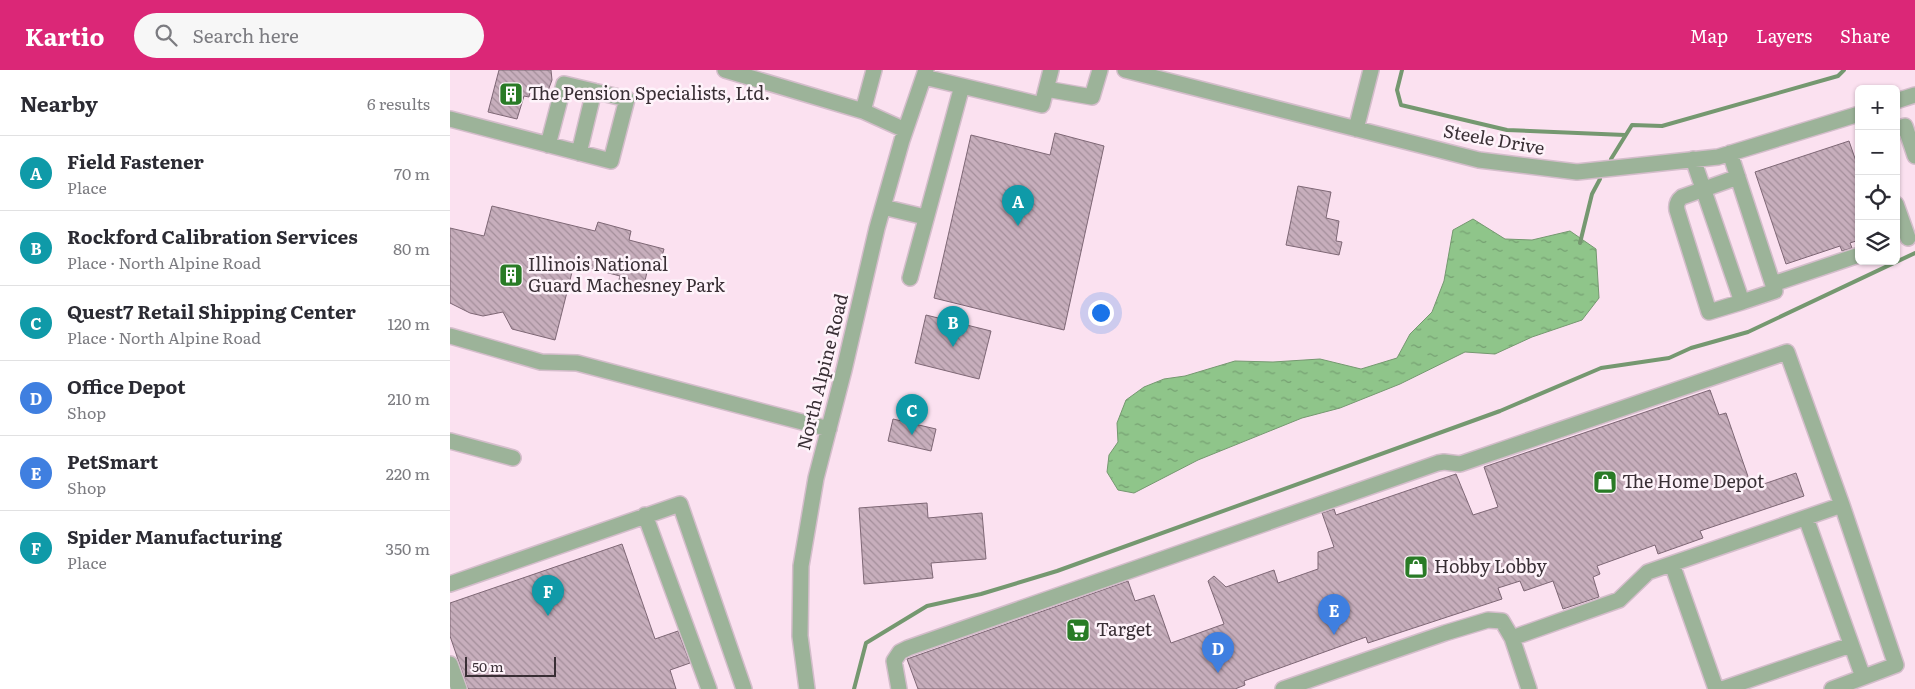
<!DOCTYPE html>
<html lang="en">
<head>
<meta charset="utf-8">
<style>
  :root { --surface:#fff; --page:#f7f7f7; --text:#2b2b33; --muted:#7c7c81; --line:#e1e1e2; --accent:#db2777 }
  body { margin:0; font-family:Literata,serif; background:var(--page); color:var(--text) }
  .controls { position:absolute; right:15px; top:15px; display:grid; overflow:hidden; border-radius:8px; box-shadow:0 1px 4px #0004 }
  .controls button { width:45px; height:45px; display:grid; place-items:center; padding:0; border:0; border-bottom:1px solid var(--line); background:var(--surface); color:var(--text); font:25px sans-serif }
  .scale { position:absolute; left:15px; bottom:12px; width:91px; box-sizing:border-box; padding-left:5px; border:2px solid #392f35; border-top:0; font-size:14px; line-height:18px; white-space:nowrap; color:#392f35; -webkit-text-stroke:4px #fef3fa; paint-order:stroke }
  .you { position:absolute; left:650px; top:242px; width:18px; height:18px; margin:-12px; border:4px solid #fff; border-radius:50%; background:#1a73e8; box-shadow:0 0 0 8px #1a73e833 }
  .badge { display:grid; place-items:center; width:32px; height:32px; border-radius:50%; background:var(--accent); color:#fff; font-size:16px; font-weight:700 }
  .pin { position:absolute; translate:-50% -41px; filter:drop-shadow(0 1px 2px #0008) }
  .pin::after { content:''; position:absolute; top:26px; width:18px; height:15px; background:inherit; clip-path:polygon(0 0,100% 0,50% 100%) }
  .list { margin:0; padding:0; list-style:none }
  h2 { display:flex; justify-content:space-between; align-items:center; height:65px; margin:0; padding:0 20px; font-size:21px }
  h2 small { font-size:16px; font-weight:400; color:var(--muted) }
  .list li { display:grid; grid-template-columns:32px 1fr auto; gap:15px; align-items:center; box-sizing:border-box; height:75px; padding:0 20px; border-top:1px solid var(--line) }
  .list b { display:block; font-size:19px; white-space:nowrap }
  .list p { margin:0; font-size:16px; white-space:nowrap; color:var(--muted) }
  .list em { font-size:16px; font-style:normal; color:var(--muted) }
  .icon { flex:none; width:28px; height:28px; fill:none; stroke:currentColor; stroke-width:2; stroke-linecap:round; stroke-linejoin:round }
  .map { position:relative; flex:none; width:1465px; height:619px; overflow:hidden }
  header { display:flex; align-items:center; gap:30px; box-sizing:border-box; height:70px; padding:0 25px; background:var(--accent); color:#fff }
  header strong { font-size:24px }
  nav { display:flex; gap:28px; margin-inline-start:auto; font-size:18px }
  .search { width:350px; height:45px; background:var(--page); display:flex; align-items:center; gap:12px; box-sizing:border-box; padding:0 18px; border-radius:28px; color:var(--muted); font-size:19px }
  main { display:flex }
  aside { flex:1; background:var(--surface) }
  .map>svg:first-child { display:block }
</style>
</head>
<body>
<header>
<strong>Kartio</strong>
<div class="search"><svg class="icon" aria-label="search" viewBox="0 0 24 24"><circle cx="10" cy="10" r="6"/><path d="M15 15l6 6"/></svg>Search here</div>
<nav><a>Map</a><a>Layers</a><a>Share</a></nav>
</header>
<main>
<aside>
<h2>Nearby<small>6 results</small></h2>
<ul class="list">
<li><span class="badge" style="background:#0f9aa8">A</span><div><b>Field Fastener</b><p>Place</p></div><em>70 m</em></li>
<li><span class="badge" style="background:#0f9aa8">B</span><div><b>Rockford Calibration Services</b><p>Place · North Alpine Road</p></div><em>80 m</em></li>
<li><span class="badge" style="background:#0f9aa8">C</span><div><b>Quest7 Retail Shipping Center</b><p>Place · North Alpine Road</p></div><em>120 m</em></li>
<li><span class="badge" style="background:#3f7fe0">D</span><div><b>Office Depot</b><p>Shop</p></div><em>210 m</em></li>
<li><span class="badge" style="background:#3f7fe0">E</span><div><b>PetSmart</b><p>Shop</p></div><em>220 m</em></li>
<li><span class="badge" style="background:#0f9aa8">F</span><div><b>Spider Manufacturing</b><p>Place</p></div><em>350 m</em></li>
</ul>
</aside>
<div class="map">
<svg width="1465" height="619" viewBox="0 0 1465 619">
  <defs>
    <pattern id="water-ripples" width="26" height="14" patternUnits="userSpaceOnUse" patternTransform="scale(1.25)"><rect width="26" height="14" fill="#8fc58a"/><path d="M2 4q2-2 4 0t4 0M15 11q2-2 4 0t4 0" fill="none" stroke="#76a072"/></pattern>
    <pattern id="building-back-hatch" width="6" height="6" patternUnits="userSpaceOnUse" patternTransform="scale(1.25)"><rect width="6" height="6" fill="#c7aebc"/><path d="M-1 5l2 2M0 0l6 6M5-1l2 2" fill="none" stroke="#a38e9a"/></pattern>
  </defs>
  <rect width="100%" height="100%" fill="#fbe1f0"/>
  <path fill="url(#water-ripples)" stroke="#759870" d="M1023,149L1055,169L1082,170L1120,161L1146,179L1149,228L1132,250L1082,267L1045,284L1015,282L950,314L890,338L852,348L748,390L684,423L668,420L657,402L659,385L668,372L667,353L676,330L694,317L714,309L735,306L785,291L823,292L870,289L911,299L947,288L960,264L982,242L994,211L1003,160Z"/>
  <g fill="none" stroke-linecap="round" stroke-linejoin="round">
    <path stroke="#759870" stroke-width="4" d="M952,0L947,20L951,35L1057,60L1175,65
      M1161,89L1182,55L1212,56L1388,6L1394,0
      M1130,173L1142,124L1150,109
      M404,619L416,573L477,536L531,524L607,501L1050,341L1151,298L1219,288L1241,278L1298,262L1465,183"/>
  </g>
  <path fill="url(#building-back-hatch)" stroke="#7e6775" d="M49,0H101L102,10L96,26L80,22L79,27L74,26L67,49L38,42Z
    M605,63L654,76L614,260L484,228L521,65L600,85Z
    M1399,71L1409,100V170L1400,173L1402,178L1392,181L1390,176L1336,194L1305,102Z
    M848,116L881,122L876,148L889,151L886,171L892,172L889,185L836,175Z
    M42,136L145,161L148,152L181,161L179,170L214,179L208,201L198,198L193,219L168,213L170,206L124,194L105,270L62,259L53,242L33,246L20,243L0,233V158L34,166Z
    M476,245L541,261L529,309L465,293Z
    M1260,320L1269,345L1276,343L1302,418L1346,403L1354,426L1250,461L1253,468L1208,484L1205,475L1147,496L1150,504L1143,507L1149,527L1113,539L1103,511L1074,521L1070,511L1048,518L1052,529L918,573L916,567L794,611L795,615L785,619H468L457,589L678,511L685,531L704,525L721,573L774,554L758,511L764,506L776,517L824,500L828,513L868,499V482L884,477L872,443L884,439L886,445L1006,404L1023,445L1048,437L1034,397Z
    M443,349L486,359L481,381L438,371Z
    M477,433L478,448L532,443L536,489L481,493L483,508L414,514L409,438Z
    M172,474L205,569L228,561L240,593L220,600L226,619H18L0,566V533Z"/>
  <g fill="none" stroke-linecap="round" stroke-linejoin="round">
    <g stroke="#d4bdcb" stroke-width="18">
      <path id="minor" d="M275,0L413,41L424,0
        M675,0L1029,90L1127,102L1268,87L1409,44
        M474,7L592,35L601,0
        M596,19L642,27L650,0
        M1446,31L1465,25
        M413,41L455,60
        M0,49C54,63 108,77 161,91L177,29L114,14L98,75
        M906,59L921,0
        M1446,59L1455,56L1465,86
        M129,83L144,21
        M1243,89L1292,232L1325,221L1280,83
        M1288,107L1232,127C1227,131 1226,134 1227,140L1259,242L1292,232
        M1446,134L1458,168
        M433,137L475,147
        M460,208L512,16
        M1323,214L1409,185
        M0,266L91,292L127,293L379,359
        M0,371L63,388
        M195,445L259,619
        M1356,448L1413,607
        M1222,494L1266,619
        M0,514L230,434L294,619
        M1062,568L1169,530L1198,502L1392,435
        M0,594L9,619
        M357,619L350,566L351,496L366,408L394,300L427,158L452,70L476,0
        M449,619L444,591L450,582L458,578L988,393L994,392L1010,394L1337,282L1392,435L1446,595L1382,619
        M833,619L995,563L1038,550L1052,551L1062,568L1079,619
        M1272,619L1401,575"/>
    </g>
    <use href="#minor" stroke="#9cb399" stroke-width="15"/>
  </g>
  <defs>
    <g id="building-square" transform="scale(1.25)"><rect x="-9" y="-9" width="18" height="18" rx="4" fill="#297b26" stroke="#fef3fa"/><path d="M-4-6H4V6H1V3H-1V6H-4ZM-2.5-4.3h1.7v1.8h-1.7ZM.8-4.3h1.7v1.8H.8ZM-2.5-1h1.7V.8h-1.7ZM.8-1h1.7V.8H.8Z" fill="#fff"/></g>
    <g id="shop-square" transform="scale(1.25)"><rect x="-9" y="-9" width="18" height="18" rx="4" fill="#297b26" stroke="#fef3fa"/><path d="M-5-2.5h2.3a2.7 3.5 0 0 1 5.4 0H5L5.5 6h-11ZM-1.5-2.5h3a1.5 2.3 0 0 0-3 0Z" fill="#fff"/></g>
    <g id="supermarket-square" transform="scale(1.25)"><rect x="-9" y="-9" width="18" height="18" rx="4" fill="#297b26" stroke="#fef3fa"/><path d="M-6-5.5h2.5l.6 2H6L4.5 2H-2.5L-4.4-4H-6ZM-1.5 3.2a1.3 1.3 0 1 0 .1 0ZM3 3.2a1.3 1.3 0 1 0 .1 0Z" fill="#fff"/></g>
  </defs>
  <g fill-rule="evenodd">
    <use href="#building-square" x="61" y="24"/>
    <use href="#building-square" x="61" y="205"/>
    <use href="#shop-square" x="1155" y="412"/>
    <use href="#shop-square" x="966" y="497"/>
    <use href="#supermarket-square" x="628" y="560"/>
  </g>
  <g text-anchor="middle" stroke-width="5" stroke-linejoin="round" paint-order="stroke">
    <g font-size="18" fill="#392f35" stroke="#fef3fa" text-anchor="start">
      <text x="78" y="30">The Pension Specialists, Ltd.</text>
      <text x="78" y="201">Illinois National<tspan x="78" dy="21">Guard Machesney Park</tspan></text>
      <text x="1172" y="418">The Home Depot</text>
      <text x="984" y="503">Hobby Lobby</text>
      <text x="646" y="566">Target</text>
    </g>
    <g font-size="18" fill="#392f35" stroke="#fef3fa">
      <text transform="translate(1044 70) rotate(10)" y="6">Steele Drive</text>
      <text transform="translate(373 302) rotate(-76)" y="6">North Alpine Road</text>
    </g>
  </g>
</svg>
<div class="controls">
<button>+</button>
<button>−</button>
<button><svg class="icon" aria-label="locate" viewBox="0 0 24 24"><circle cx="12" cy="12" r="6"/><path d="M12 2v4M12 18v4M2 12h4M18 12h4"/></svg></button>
<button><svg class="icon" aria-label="layers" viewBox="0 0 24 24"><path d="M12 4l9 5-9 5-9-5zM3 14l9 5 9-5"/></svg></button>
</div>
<div class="scale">50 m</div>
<div class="you"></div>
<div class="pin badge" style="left:568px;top:156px;background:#0f9aa8">A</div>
<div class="pin badge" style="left:503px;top:277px;background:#0f9aa8">B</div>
<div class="pin badge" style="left:462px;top:365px;background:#0f9aa8">C</div>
<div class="pin badge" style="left:768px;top:603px;background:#3f7fe0">D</div>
<div class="pin badge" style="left:884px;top:565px;background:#3f7fe0">E</div>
<div class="pin badge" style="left:98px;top:546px;background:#0f9aa8">F</div>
</div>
</main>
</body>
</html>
